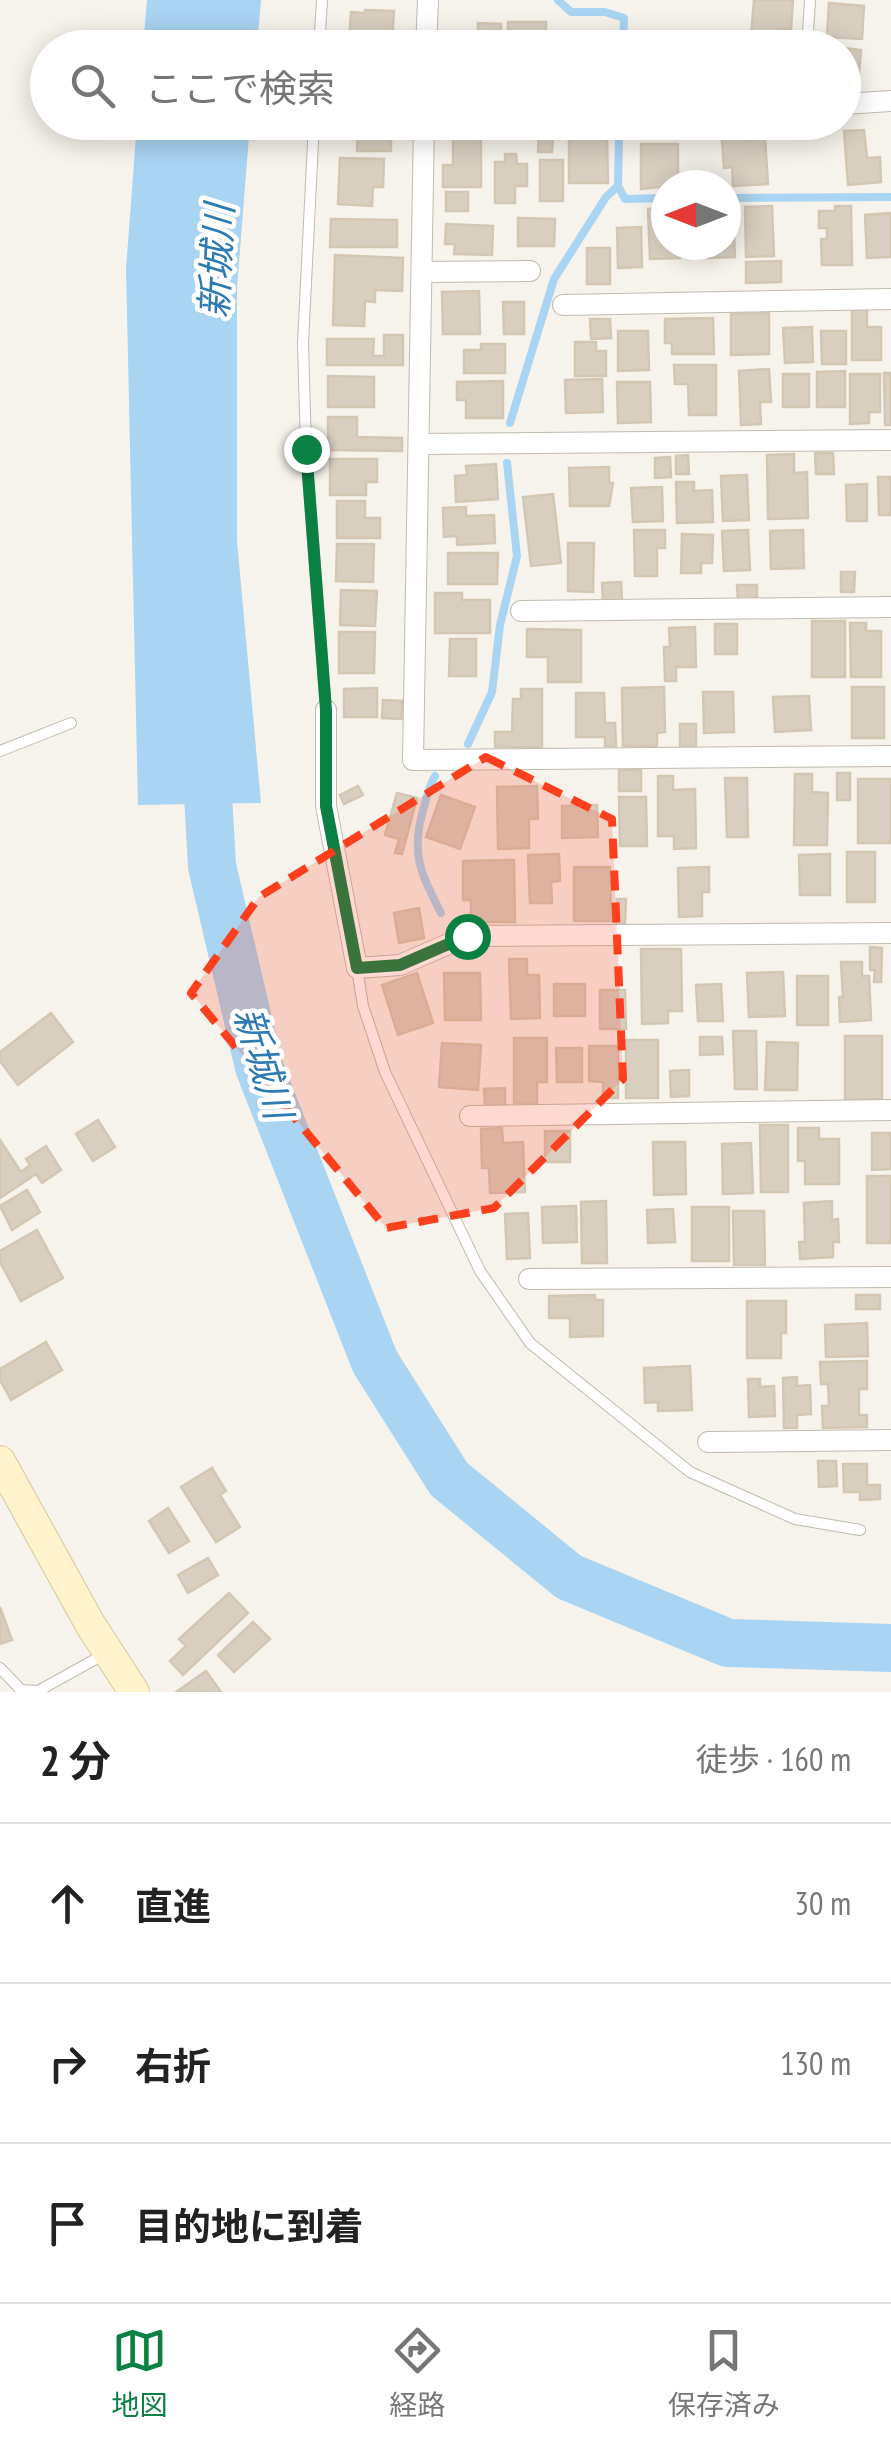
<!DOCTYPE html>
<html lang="ja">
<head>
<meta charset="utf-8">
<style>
  :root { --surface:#fff; --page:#f2f2f2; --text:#222; --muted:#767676; --line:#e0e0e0; --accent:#0b8043 }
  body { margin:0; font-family:"PT Sans Narrow","Noto Sans JP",sans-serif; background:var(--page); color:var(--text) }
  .compass { position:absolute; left:651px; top:170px; width:90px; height:90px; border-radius:50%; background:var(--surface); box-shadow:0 5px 25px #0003; rotate:270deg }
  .stop { position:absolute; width:30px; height:30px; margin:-22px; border:8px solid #0b8043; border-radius:50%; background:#fff }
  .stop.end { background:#0b8043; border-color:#fff; box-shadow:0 2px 10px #0008 }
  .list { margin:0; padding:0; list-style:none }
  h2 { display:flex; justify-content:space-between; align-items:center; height:130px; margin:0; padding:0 40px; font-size:42px }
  h2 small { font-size:32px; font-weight:400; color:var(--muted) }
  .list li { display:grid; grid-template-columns:65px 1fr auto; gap:30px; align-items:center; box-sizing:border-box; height:160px; padding:0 40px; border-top:2px solid var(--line) }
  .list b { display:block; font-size:38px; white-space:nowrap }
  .list em { font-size:32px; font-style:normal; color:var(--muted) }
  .icon { flex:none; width:55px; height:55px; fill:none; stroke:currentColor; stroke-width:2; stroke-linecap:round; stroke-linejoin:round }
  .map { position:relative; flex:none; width:891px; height:1692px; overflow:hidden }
  .search { position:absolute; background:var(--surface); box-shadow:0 5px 25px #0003; left:30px; right:30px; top:30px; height:110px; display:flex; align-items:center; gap:25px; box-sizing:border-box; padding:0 35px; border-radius:55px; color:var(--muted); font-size:38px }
  .sheet { height:610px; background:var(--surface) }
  nav { display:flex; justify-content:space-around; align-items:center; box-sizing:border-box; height:140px; border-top:2px solid var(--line); background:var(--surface); font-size:28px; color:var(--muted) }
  nav a { display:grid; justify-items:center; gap:5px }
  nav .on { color:var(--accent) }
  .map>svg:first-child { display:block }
</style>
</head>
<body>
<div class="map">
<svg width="891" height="1692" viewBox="0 0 891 1692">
  <rect width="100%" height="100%" fill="#f6f3ec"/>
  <path fill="#a9d4f2" d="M147,0H261L257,47H143Z
    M137,123H250L237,288V541L261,803L138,805L126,269Z"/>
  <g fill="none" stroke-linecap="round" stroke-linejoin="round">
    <path stroke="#a9d4f2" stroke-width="8" d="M558,0L571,12H605L624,18L623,48
      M619,138L618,186L625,199L666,198
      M726,198L891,197
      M510,423L554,279L606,197L618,186
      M468,744L492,692L500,625L517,556L507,463
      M435,776C428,788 426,801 422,814C411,857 422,875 441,913"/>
    <path stroke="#a9d4f2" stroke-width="48" d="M205,742L212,866L259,1067L375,1362L449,1479L569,1577L728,1643L891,1648"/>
  </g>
  <path fill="#d8cfc1" stroke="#d3c7b4" stroke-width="2.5" d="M754,0H793L791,30L776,29L775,38L751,36Z
    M829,3L864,6L862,39L827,37Z
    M365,10L394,11L392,44L349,42L351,12L365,13Z
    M508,22H546V48H508Z
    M478,23L501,24V48H467L468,44H478Z
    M844,48L861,50L858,85L844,84Z
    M738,128L739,133L745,132V140L765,138L768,184L733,186L732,167L724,168L721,129Z
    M358,130H391V151H357Z
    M864,130L867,158L880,157L881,182L848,185L844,131Z
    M539,134L553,135L552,152H538Z
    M569,134H607L608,183H569Z
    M453,135H481V187H443V165H453Z
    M641,144H678V185L641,189Z
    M505,154H516L517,164H527V186H515V203H495V162H505Z
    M340,158L384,159L383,187H373L372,206L338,204Z
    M540,160H563V201H540Z
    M446,192H468V211H446Z
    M772,206L774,256L746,257L745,207Z
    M835,206H851L852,265H822L821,239H827V228H819V211H835Z
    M666,208V245H680V258L650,259L648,209Z
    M726,210H733L735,257L706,258V245H726Z
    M891,213V257L867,258L865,215Z
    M518,218L555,219L554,246H518Z
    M331,219L397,220V247H330Z
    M446,224L493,226L492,255L454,254L455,244H445Z
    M641,227L642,267L618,268L617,228Z
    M587,248H610V284H587Z
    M335,255L403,258L402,291L375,290V302L365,301L364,326L333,325Z
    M781,261V282L746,283V262Z
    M479,291L480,334H443L442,292Z
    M503,302H524V334H504Z
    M852,308H867V327H881V360H852Z
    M769,313V354L731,355V314Z
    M713,318L714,354H672V343H665V319Z
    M590,319H610L611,338L591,339Z
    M812,327L813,362L785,363L783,328Z
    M618,331H648L649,370L618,371Z
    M821,331H846V364H822Z
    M384,335H403V365H327V339H374L373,356H384Z
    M575,342H596V351H606V376H575Z
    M481,344H505V373H464V350H481Z
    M674,365H716V415H689L688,384H675Z
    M769,369L771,402H760L761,424L741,425L739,371Z
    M845,371V407H817V372Z
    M884,373H891V425H885Z
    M783,374H809V407H783Z
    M850,374H880V412H869V423L850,424Z
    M328,376L374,377V407H328Z
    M602,379L603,412L566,413L565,380Z
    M503,381V418H466V400H457V382Z
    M617,382H650L651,422L618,423Z
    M328,417H357V437L402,438V451L328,450Z
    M815,453H833L834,474H816Z
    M794,454V473L807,472L808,518L768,519L767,455Z
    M688,455L689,474H676V456Z
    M670,457L671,477L655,478V458Z
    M330,459H377V482H366V495H330Z
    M496,464L498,499L456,502L455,476L467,475L466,466Z
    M609,467V483H613L609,506H570L569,468Z
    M747,475L749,520L723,521L721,476Z
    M878,477H891V515H879Z
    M676,482H694V491L712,490L713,522L677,523Z
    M867,484V521H847L846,485Z
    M662,487L663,521L633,522L631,488Z
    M553,494L561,563L531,566L523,497Z
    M337,501H365V518H380V538H337Z
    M466,507V516L494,515L495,543L457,545V536L444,537L443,508Z
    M634,530H665V548H657V576H635Z
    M748,530L750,570L724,571L722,531Z
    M803,530L804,568L771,569L770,531Z
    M682,534L713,535L712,563H701V573H681Z
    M568,543H594L593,592L568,591Z
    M337,544H374L373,582L336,581Z
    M448,553H498L497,584H448Z
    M841,572H855L854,592H841Z
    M621,582L622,601H603L602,583Z
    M737,585H757V601L738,602Z
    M341,590L377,591L375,626L340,625Z
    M435,593H462V600H490V633H435Z
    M812,621H845V677H812Z
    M850,623H866V631H881V677H851Z
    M715,624H737V654H715Z
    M695,627L696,667H676V681H665L664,647H670L669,628Z
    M527,629L581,630V682H548V657H527Z
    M339,632H375L374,673H339Z
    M450,639H476V676H449Z
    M664,687L665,732L657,733V746H623L622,688Z
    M852,687H884V738H852Z
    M377,688V717H344V689Z
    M521,689H542V747H495V732H512L513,699H521Z
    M703,692H733L734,732L704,733Z
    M576,693H604L605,723H615L616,746H605V737H576Z
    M809,696L811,730L775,732L773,697Z
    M383,700L402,701V719L382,718Z
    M680,724H696V747H680Z
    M619,770H641V791H619Z
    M837,773H850V800H837Z
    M795,774H812V792L828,793L827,845H794Z
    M658,776H673V790L695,789L696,848L674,849V836H658Z
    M725,778H747L748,837H727Z
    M858,779H891V843H858Z
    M358,786L363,795L344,804L340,795Z
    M537,786L538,819H529V848L498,849L497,787Z
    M397,793L417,798L402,854L395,853L399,839L385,835Z
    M441,795L475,807L460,849L426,837Z
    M619,797H646L647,846H620Z
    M597,805L598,837L562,838V806Z
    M847,852H875V902H847Z
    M559,854L560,881L551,882L552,903H530L528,855Z
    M830,854V895H800L799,855Z
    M514,860L515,922H471V900H463V861Z
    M574,867H610L611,921H574Z
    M709,867V892H702V916L679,917L678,868Z
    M617,899H626L625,923H617Z
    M419,908L424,938L399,943L394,913Z
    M870,947L882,948L881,982H874L875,970H870Z
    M641,949H681L682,1011H668V1023L642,1024Z
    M509,959H527V975H539L540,1018L511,1019Z
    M841,962H862V976H869L871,1020L840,1022L839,997H843Z
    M783,972L785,1016L749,1017L747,973Z
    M417,973L433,1023L398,1035L382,985Z
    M444,973H480L481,1020H445Z
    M797,976H828V1025H797Z
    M554,984H585V1016H554Z
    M721,984L723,1021H698L696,985Z
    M600,990H625L626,1029H600Z
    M51,1013L73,1042L18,1085L0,1061V1052Z
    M733,1031H756L757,1089H735Z
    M845,1036H882V1099L845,1100Z
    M700,1037H722L723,1054L700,1055Z
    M514,1038H547V1082H537V1103H514Z
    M626,1040H658V1098H626Z
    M767,1042L798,1043L797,1090H765Z
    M442,1043L481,1045L478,1090L439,1087Z
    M589,1046H618V1098H603V1082L589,1081Z
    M556,1048H582V1082H557Z
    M689,1070V1096L671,1097L670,1071Z
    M505,1088V1106L485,1107L484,1089Z
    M98,1120L115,1147L93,1161L76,1134Z
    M760,1125H788V1192H761Z
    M502,1128L503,1143L523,1142L525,1192L490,1193L489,1168H482L481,1129Z
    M798,1128H819V1139H839V1184H805V1161H798Z
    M545,1131H570V1162H545Z
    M872,1133H891V1169L872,1170Z
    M0,1140L21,1172L30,1165L26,1159L46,1146L61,1170L42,1183L36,1174L0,1198Z
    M653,1142H685L686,1194L654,1195Z
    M751,1143L753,1193L723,1194L722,1144Z
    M867,1176H891V1243H867Z
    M27,1190L40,1212L12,1230L0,1206Z
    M606,1201L607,1263H582L581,1202Z
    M832,1201V1220L838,1219L839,1242H833V1257L800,1259L799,1242H805L804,1203Z
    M576,1206L577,1242L543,1243L542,1207Z
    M692,1207H729V1261H692Z
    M673,1209L675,1242L648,1243L647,1210Z
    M733,1211H764L765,1265H734Z
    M528,1213L530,1258L507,1259L505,1214Z
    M37,1230L63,1278L21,1301L0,1262V1251Z
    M595,1295V1300H603V1336L570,1337V1318H549V1296Z
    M856,1295H880V1309H856Z
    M747,1301H786V1333H781V1358H747Z
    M867,1323L868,1356L826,1357L825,1325Z
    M46,1342L62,1370L11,1400L0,1380V1369Z
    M867,1361V1389H859V1415H867V1427L823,1428L822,1406H829L828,1384H821L820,1362Z
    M690,1366L692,1410L658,1411V1402L645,1403L644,1368Z
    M797,1377V1386L810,1385L811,1414L797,1415V1428H784L783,1378Z
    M748,1379H760V1387L774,1386L775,1416L749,1417Z
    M818,1461H836L837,1486L819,1487Z
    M843,1464H867V1485H880V1499L860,1500V1492H844Z
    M212,1468L226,1491L220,1495L240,1527L216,1542L181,1487Z
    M168,1508L189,1541L169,1553L149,1521Z
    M208,1558L218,1575L188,1593L178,1575Z
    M229,1593L248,1613L183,1675L170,1661L186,1646L179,1639Z
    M0,1607L12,1640L0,1644Z
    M253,1622L270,1639L234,1672L218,1655Z
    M206,1671L221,1692H176Z"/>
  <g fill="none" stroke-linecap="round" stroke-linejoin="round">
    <g stroke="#c2bbae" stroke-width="12">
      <path id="lane" d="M319,48L322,0
        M807,48L810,0
        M314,122L303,343L306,449L326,710
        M0,751L71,723
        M357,969L363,1006L385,1072L480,1271L530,1343L690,1472L795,1519L860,1530
        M0,1668L21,1690L38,1691L103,1655"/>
    </g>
    <g stroke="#c2bbae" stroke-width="22">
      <path id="street" d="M426,48L428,0
        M844,104L891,101
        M424,122L413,760L891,756
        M422,272L530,271
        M563,305L891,299
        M420,444L891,440
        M521,611L891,607
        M326,710V806L357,968L400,965L467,936L891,933
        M470,1116L891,1110
        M529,1279L891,1277
        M708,1442L891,1440"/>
    </g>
    <g stroke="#d6c79b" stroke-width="32">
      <path id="secondary" d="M0,1461L90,1624L134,1692"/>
    </g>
    <use href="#lane" stroke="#fff" stroke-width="10"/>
    <use href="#street" stroke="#fff" stroke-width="20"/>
    <use href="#secondary" stroke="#fff3cd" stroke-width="30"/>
  </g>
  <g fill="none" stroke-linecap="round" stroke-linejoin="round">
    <path stroke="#0b8043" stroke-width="12" d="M306,449L326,710V806L357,968L400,965L467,936"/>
  </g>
  <path fill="#fc3f1d" fill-opacity="0.2" stroke="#fc3f1d" stroke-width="8" stroke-dasharray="20 12" stroke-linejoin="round" d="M486,757L612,819L623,1079L494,1208L386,1228L191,993L259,897Z"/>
  <g text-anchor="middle" stroke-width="9" stroke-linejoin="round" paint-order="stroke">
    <g font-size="38" font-style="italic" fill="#2e7ab2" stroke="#fff">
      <text transform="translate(217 261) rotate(-87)" y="13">新城川</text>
      <text transform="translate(263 1063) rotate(73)" y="13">新城川</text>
    </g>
  </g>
</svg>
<svg class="compass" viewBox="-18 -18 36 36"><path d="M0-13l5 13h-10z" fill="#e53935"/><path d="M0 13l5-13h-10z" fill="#767676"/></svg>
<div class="stop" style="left:467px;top:936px"></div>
<div class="stop end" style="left:306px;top:449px"></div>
<div class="search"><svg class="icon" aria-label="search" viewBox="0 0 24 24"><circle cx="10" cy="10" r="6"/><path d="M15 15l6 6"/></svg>ここで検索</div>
</div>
<section class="sheet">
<h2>2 分<small>徒歩 · 160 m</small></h2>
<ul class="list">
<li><svg class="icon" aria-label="ahead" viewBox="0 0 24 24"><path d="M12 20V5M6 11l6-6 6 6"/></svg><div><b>直進</b></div><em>30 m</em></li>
<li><svg class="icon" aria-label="right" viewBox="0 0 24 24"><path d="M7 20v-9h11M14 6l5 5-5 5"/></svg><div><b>右折</b></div><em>130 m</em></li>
<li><svg class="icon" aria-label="arrive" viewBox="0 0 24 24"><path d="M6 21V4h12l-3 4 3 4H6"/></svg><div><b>目的地に到着</b></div></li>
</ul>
</section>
<nav>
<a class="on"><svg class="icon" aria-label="map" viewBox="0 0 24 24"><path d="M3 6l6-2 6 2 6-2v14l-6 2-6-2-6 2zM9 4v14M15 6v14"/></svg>地図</a>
<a><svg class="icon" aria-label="directions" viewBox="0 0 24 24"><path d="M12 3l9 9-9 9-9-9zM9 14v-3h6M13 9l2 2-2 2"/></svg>経路</a>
<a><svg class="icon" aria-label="saved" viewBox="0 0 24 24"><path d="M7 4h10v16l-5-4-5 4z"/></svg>保存済み</a>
</nav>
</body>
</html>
